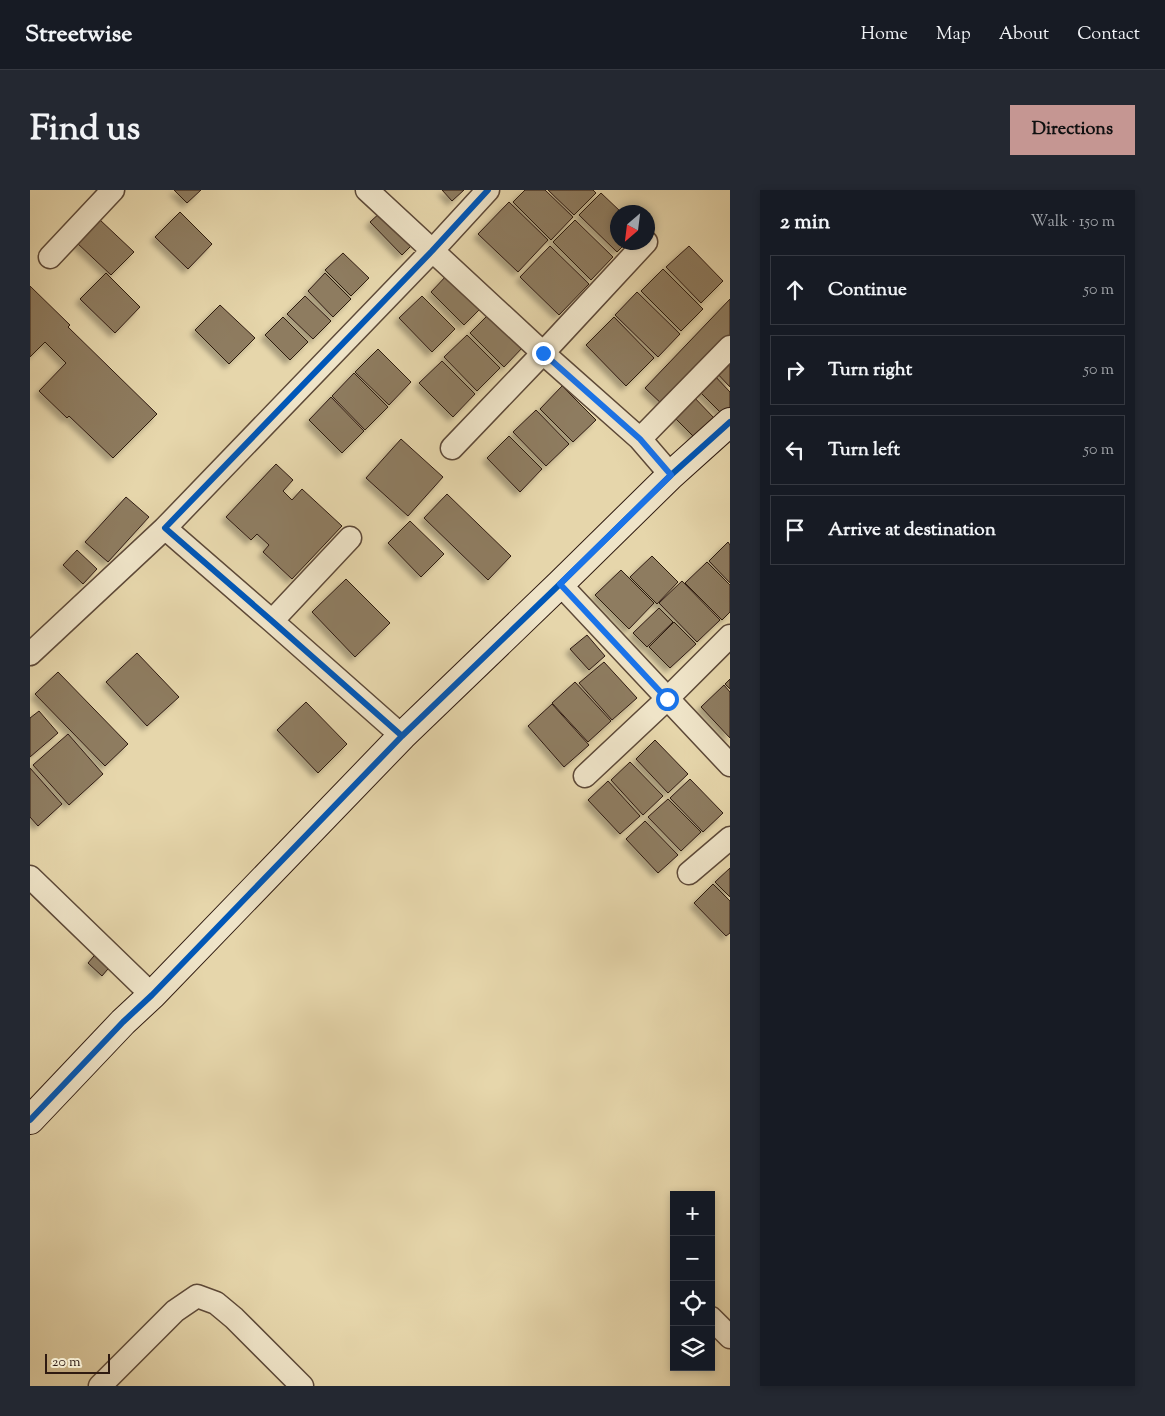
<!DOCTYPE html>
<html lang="en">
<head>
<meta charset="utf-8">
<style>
  :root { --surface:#171b24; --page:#242831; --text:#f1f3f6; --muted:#9ea1a6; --line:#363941; --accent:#c59692 }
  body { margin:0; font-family:"Sorts Mill Goudy",serif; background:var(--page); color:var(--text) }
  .controls { position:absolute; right:15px; bottom:15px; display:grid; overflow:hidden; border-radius:0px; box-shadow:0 2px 8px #0003 }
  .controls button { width:45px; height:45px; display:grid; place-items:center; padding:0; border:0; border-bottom:1px solid var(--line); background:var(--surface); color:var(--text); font:25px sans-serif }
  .compass { position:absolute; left:580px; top:15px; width:45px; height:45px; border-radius:50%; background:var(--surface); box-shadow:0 2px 8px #0003; rotate:208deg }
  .scale { position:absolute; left:15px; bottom:12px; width:65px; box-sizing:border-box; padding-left:5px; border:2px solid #2f1a11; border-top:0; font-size:14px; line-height:18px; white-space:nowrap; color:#2f1a11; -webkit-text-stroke:4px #efe4c8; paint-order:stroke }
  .stop { position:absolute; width:15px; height:15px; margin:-11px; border:4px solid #1a73e8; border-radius:50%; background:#fff }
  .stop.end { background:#1a73e8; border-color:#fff; box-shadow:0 1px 5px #0008 }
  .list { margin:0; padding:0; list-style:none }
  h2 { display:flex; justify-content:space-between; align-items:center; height:65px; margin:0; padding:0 20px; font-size:21px }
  h2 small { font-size:16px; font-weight:400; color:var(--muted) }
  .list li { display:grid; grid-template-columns:32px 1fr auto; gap:15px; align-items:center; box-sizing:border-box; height:70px; margin:0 10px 10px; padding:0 10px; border:1px solid var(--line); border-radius:0px }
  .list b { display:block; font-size:19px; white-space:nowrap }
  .list em { font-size:16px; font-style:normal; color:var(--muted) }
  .icon { flex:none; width:28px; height:28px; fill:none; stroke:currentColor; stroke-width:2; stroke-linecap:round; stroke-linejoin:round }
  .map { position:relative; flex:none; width:700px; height:1196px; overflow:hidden; border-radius:0px }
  header { display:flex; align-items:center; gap:30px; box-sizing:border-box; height:70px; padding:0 25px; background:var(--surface); border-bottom:1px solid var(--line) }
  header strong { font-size:24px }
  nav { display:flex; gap:28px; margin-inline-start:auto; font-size:18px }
  .intro { display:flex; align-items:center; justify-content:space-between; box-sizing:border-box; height:120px; padding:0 30px }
  h1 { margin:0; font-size:35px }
  .button { padding:12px 22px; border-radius:0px; background:var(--accent); color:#111; font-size:18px; font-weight:700 }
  main { display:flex; gap:30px; padding:0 30px }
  aside { flex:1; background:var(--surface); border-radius:0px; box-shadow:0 2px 8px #0003 }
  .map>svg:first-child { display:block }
</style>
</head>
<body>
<header>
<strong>Streetwise</strong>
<nav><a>Home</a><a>Map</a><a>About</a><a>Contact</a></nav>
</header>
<div class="intro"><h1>Find us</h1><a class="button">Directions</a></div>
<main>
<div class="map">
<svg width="700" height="1196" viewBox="0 0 700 1196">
  <defs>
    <filter id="shadow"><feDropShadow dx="-4.5" dy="4.5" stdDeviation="2.5" flood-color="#0004"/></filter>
  </defs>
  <rect width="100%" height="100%" fill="#e6d6ab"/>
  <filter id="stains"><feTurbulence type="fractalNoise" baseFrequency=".004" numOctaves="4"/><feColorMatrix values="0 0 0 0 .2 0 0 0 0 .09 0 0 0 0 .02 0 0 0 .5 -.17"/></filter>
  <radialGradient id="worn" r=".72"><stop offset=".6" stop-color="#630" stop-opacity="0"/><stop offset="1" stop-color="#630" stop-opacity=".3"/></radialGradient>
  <path fill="#8e7c61" stroke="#2f1a11" filter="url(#shadow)" d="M144,0H171L157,13Z
    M412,0H434L422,11Z
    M495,0H515L543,27L521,50L483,12Z
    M518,0H563L566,3L544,25Z
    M571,3L591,22H588V52H597L587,62L549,25Z
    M479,12L518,50L488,82L448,44Z
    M352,21L384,53L372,65L340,32Z
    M150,22L182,54L158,79L125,47Z
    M69,29L104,62L81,85L46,52Z
    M545,30L583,67L561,90L523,52Z
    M520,56L559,94L529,125L490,87Z
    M659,56L693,91L671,113L636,77Z
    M313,63L339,88L321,106L295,80Z
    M633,79L673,119L651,141L611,101Z
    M76,83L110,117L85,143L50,109Z
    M295,83L321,109L303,127L278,101Z
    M418,84L451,118L434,135L401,102Z
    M0,96L40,135L38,137L127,224L83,268L39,226L37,228L9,201L36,173L15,152L0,167Z
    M607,102L650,144L628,167L585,125Z
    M275,106L301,131L283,149L257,124Z
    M392,106L425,139L402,162L369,128Z
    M700,109V148L635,217L615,198Z
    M190,115L225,148L199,174L165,140Z
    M461,122L495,155L474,177L440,143Z
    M253,127L278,152L260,170L235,145Z
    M584,127L624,168L596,196L556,155Z
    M437,145L470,178L447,201L414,167Z
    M348,159L381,192L359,215L325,182Z
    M700,164V197L684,180Z
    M412,171L445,204L423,227L389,193Z
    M324,183L358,217L335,240L302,206Z
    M682,183L700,202V218L693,225L666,198Z
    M532,196L566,230L543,252L510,219Z
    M660,203L686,230L667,250L640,223Z
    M301,207L334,241L312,263L279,230Z
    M506,220L539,254L516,276L483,242Z
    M479,246L512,279L490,302L457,268Z
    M371,249L413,287L378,326L336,288Z
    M246,274L263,290L253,301L262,310L272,299L312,336L262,389L233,362L239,355L227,344L221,350L196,327Z
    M417,304L481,366L458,390L394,328Z
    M96,307L119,327L78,372L55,352Z
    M380,331L414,364L391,387L358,353Z
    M698,352L700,355V393L679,371Z
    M47,360L67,379L53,394L33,375Z
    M622,366L648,392L627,414L600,387Z
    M677,372L700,395V422L692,430L655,393Z
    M591,380L624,413L599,439L565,405Z
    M316,389L360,433L325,467L282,422Z
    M652,391L690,430L667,452L629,413Z
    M629,418L643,432L617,457L603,443Z
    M644,432L666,454L640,478L619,457Z
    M557,445L575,466L559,480L540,459Z
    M107,463L149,507L117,536L76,492Z
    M574,472L607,508L582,530L549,493Z
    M28,482L98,554L75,576L5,504Z
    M700,489V499L695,494Z
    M545,492L581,531L558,552L522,513Z
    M694,495L700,502V548L671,517Z
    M276,512L317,554L288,583L247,540Z
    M522,514L559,555L534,577L498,536Z
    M9,521L28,543L0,567V528Z
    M38,544L73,584L39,615L3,575Z
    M625,550L658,584L638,603L606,569Z
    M600,572L633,606L613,625L581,590Z
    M0,578L32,614L8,636L0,627Z
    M660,589L693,623L673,642L640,608Z
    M578,591L610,626L590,644L558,610Z
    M638,609L671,642L651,661L618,627Z
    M615,631L648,665L628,683L596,649Z
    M700,678V707L685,692Z
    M683,694L700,711V743L696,746L664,713Z
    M69,760L83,773L72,786L58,773Z"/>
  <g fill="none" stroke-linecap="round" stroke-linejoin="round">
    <g stroke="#5d4938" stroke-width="25">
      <path id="street" d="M337,0L513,163L610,249L641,285
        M20,67L83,0
        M610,249L700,157
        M422,258L513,163L616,52
        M530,394L700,575
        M242,431L320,348
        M0,464L135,338
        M372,546L242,431L135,338L402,61L458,0
        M555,586L637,509L700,446
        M659,683L700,648
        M0,687L122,805
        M681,1128L700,1147
        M70,1196L145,1121L167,1106L186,1113L204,1128L272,1196"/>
    </g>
    <g stroke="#2f1a11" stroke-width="30">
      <path id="secondary" d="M0,930L93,832L122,805L372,546L530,394L641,285L700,232"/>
    </g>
    <use href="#street" stroke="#efe4c8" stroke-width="22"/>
    <use href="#secondary" stroke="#efe4c8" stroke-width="28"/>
    <g stroke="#efe4c8" stroke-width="9">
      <path id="cycleway" d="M372,546L242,431L135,338L402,61L458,0
        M0,930L93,832L122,805L372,546L530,394L641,285L700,232"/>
    </g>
    <use href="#cycleway" stroke="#0057b8" stroke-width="6"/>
  </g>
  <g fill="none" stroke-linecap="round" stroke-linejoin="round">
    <path stroke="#1a73e8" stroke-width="6" d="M513,163L610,249L641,285L530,394L637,509"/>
  </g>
  <rect width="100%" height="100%" filter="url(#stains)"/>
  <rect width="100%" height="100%" fill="url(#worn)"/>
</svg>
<div class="controls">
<button>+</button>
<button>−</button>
<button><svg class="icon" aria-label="locate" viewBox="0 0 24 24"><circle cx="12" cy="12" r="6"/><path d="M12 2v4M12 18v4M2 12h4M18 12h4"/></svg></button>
<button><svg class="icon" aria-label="layers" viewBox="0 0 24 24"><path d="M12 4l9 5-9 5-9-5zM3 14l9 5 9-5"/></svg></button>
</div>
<svg class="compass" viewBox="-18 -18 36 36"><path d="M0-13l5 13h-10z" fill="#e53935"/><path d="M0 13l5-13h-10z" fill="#9ea1a6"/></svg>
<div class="scale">20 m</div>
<div class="stop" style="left:637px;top:509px"></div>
<div class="stop end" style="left:513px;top:163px"></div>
</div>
<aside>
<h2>2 min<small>Walk · 150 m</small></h2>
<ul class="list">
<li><svg class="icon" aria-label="ahead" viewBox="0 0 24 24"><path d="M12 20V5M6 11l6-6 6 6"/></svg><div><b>Continue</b></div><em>50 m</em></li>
<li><svg class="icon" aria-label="right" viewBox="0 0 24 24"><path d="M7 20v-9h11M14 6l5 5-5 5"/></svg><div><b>Turn right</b></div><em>50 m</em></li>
<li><svg class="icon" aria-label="left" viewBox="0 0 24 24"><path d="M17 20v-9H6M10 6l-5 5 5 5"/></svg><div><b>Turn left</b></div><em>50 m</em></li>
<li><svg class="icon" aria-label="arrive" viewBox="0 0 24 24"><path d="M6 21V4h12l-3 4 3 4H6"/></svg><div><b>Arrive at destination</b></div></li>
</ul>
</aside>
</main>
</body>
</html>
